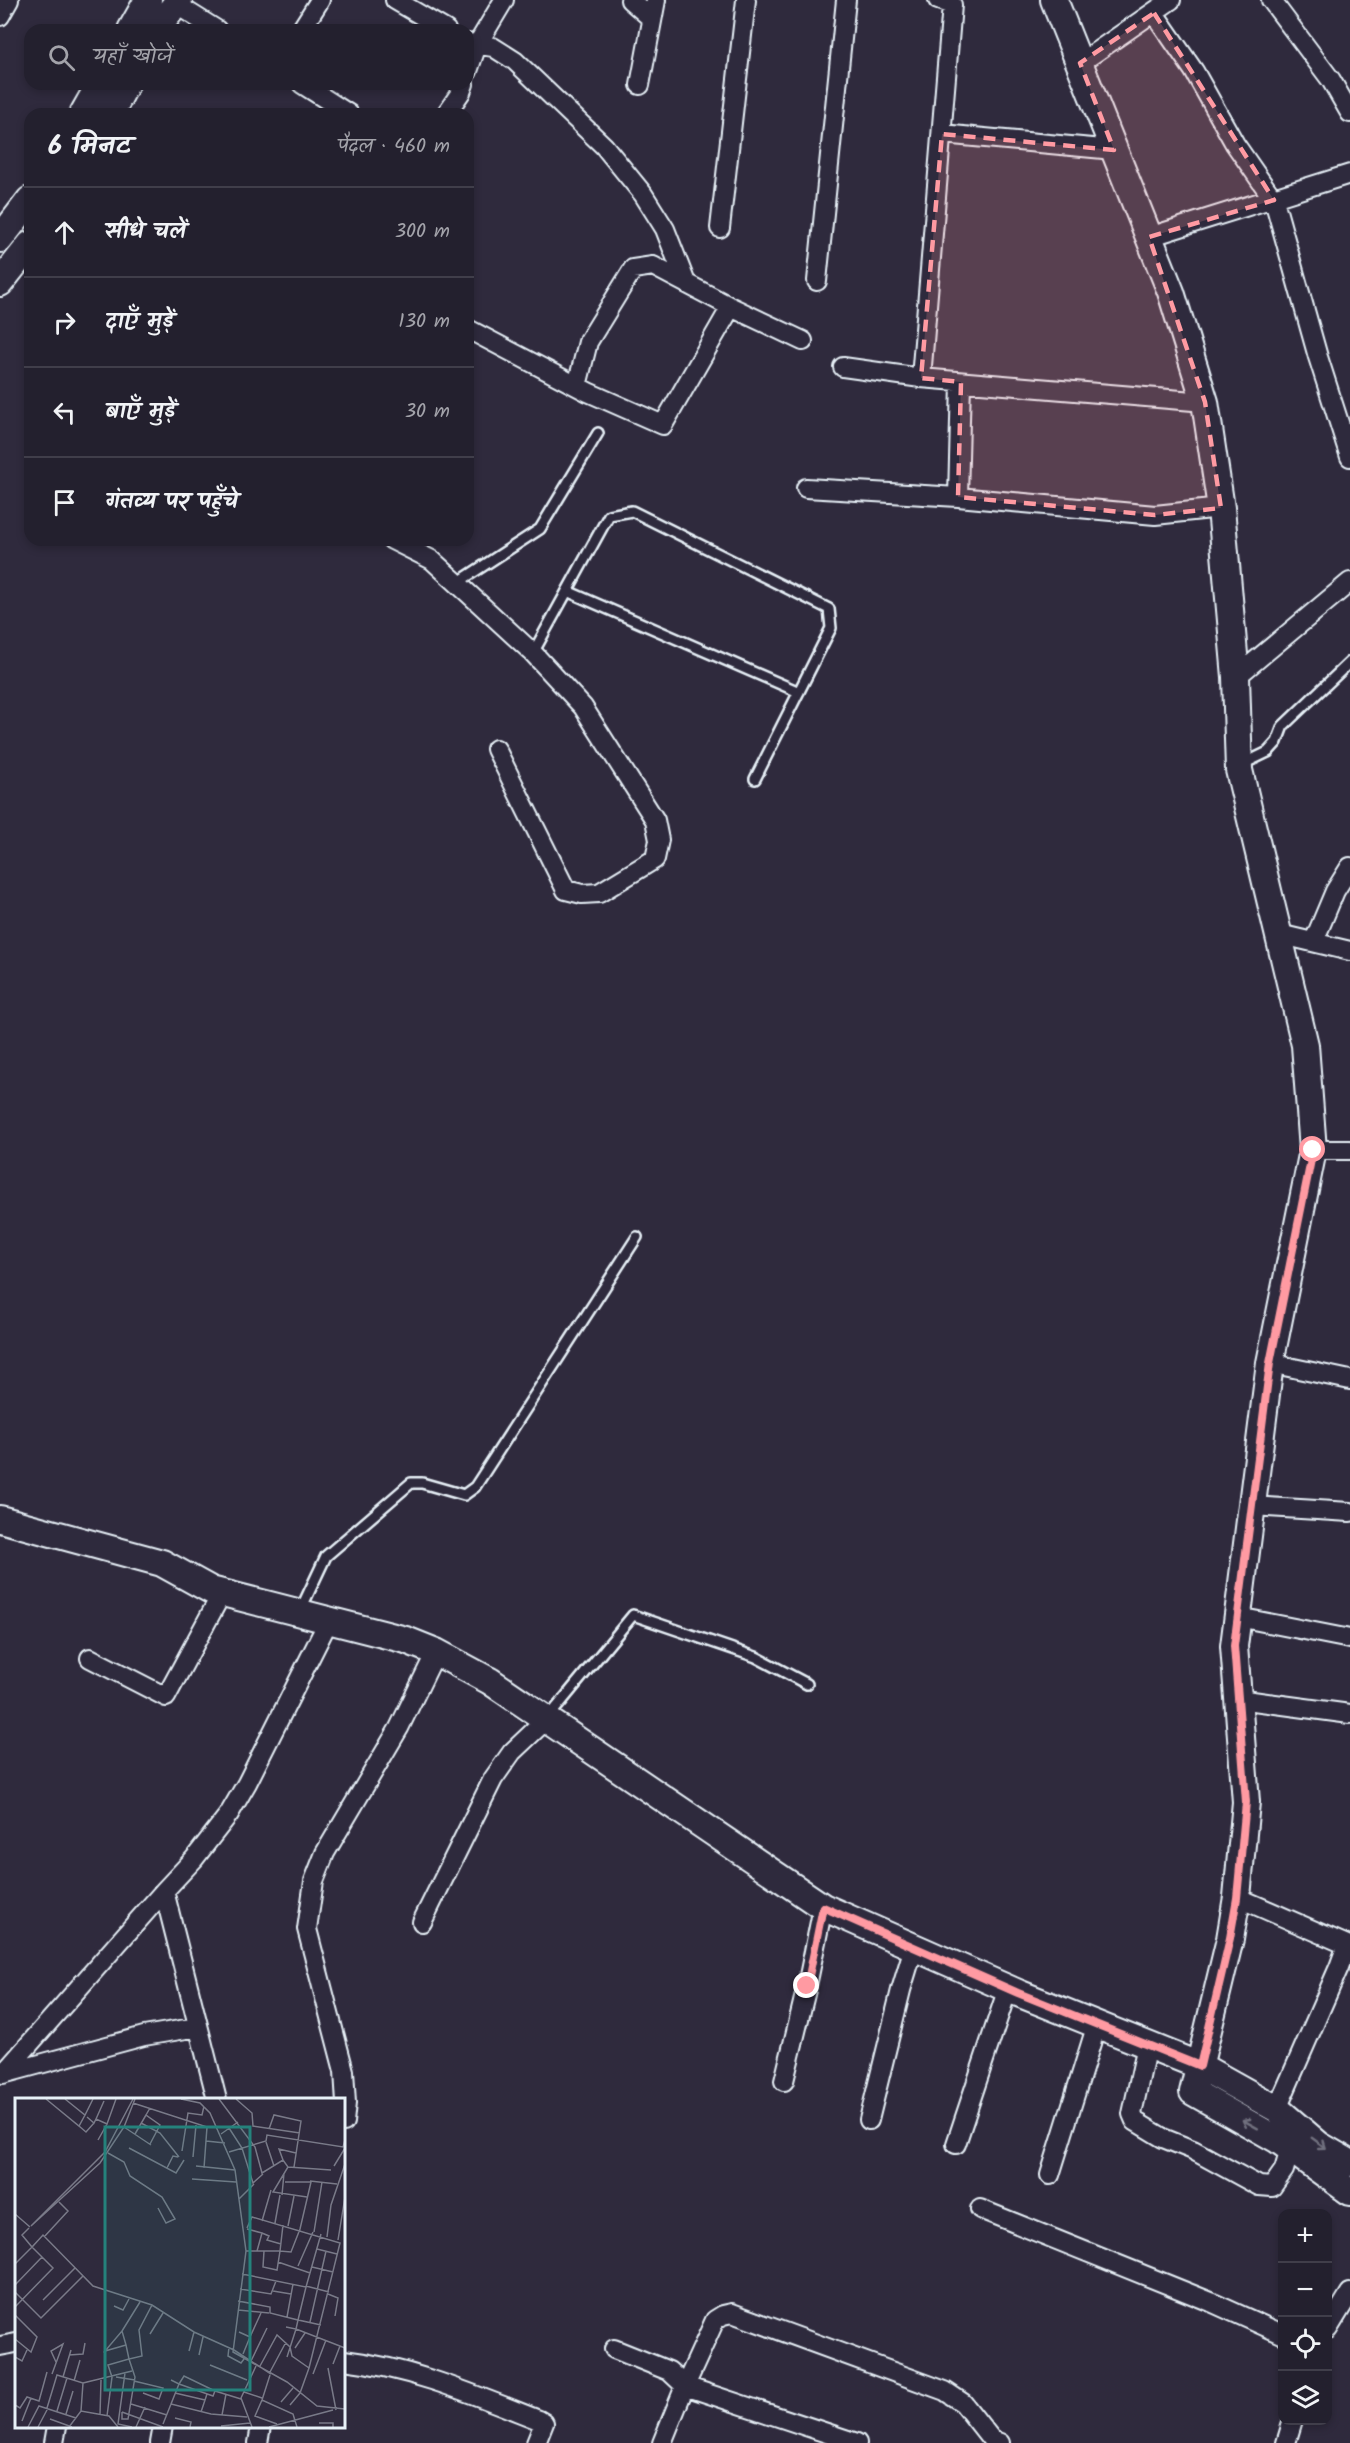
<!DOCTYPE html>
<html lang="hi">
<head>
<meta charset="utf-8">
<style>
  :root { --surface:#23202e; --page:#2f2d3a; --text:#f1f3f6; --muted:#a3a3aa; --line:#403e4a }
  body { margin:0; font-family:Kalam,"Playpen Sans Deva",sans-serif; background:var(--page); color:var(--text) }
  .controls { position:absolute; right:18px; bottom:18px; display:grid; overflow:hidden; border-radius:12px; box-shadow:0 3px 9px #0003 }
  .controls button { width:54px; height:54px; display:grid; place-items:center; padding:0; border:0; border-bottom:2px solid var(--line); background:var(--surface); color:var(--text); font:30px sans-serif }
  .stop { position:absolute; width:18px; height:18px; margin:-14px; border:4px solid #ff9aa2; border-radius:50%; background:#fff }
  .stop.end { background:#ff9aa2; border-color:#fff; box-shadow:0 2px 6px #0008 }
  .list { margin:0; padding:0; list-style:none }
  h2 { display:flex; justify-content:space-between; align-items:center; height:78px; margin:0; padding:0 24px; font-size:26px }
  h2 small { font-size:20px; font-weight:400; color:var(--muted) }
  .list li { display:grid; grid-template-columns:39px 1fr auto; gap:18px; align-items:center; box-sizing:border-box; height:90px; padding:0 24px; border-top:2px solid var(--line) }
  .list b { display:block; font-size:22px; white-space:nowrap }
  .list em { font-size:20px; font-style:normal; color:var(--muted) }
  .icon { flex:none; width:33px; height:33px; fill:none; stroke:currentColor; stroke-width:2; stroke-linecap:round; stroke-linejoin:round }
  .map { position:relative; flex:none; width:1350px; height:2443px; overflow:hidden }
  .search { position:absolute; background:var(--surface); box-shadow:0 3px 9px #0003; left:24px; top:24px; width:450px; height:66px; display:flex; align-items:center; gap:15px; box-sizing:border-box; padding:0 21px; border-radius:18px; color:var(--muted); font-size:22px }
  .panel { position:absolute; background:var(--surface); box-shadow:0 3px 9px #0003; left:24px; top:108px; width:450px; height:438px; border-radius:18px }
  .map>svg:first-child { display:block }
</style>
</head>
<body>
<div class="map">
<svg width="1350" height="2443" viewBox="0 0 1350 2443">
  <rect width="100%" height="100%" fill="#2f2a3d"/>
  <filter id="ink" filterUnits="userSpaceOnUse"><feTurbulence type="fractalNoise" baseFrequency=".0167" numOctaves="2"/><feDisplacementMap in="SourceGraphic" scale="12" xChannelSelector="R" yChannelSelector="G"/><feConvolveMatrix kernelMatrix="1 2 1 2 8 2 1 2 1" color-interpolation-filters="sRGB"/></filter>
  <g filter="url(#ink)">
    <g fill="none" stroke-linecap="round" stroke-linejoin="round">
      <g stroke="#e8f1f8" stroke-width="14">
        <path id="lane" d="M457,583L540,529L598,433
          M567,591L799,692
          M533,653L609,515L632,511L829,609L831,628L755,779
          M1241,765L1268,752L1277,742L1283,726L1350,662
          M300,1611L326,1556L411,1483H422L464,1495L475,1487L637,1237
          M548,1718L633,1615L756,1657L807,1684"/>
      </g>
      <g stroke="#e8f1f8" stroke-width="22">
        <path id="street" d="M395,0L446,30
          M630,0L652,19
          M1271,0L1331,80L1350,113
          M177,5L217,30
          M1154,13L1194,71L1235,144L1274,200L1318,357L1350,457
          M0,16L9,0
          M301,30L320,0
          M468,43L493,47L515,61L604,146L643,194L665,229L686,283
          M1080,63L1171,0
          M468,71L477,45L504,0
          M302,84L349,114
          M640,85L656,0
          M446,114L461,92L464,84
          M942,134L1114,150
          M720,228L746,0
          M1149,237L1350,174
          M817,281L846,0
          M468,329L588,392L663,425L731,307
          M843,367L921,378L1205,402
          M921,378L952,5L938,0
          M577,386L588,342L633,269L653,266L731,307L803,341
          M806,488L958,497L1155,515L1221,508
          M958,497L961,382
          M392,540L432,560L533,653L583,707L655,820L659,840L655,859L599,893L582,894L566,890L496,749
          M1236,677L1350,582
          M1279,934L1350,951
          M1314,941L1335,891L1350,867
          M1313,1150H1350
          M1270,1363L1350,1380
          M1252,1506L1350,1512
          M1238,1617L1350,1639
          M90,1658L166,1697L222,1593
          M1238,1699L1350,1714
          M164,1891L194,1859L229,1814L247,1783L329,1620
          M1237,1897L1347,1945L1339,1967L1277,2109
          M422,1922L493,1779L512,1752L548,1718
          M198,2027L144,2036L3,2074L164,1891L217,2100
          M1147,2045L1132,2114L1135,2121L1163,2138L1193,2150L1259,2186L1272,2187L1284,2170L1290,2149
          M784,2081L807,1986L823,1907
          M869,2120L901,1990L914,1947
          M344,2122L346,2103L344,2071L307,1929L314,1881L325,1853L399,1728L436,1652
          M956,2144L1008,1988
          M1050,2175L1097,2024
          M980,2209L1211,2302L1282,2334
          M1328,2329L1350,2293
          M0,2346L16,2343
          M614,2349L669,2371L685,2386L715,2320L723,2315L732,2313L945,2391L963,2403L992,2440L1000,2443
          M344,2360C412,2368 475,2395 539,2420L544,2423L536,2443
          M54,2443L57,2426
          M160,2443L163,2426
          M258,2443L261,2426
          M662,2443L685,2386L857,2443
          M1286,2443L1293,2420"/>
      </g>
      <g stroke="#e8f1f8" stroke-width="30">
        <path id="secondary" d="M1054,0L1171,292L1205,402L1221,508L1236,677L1239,770L1305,1045L1313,1150L1270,1363L1234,1646L1246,1802L1237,1897L1230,1939L1193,2092L1278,2140L1350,2192
          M131,30L148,0
          M156,30L179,0
          M83,114L100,84
          M110,114L126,84
          M0,239L30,200
          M0,283L30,245
          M0,1519L162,1563L211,1590L406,1640L436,1652L490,1681L823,1907L1018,1993L1200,2066L1277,2109L1319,2145L1350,2163"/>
      </g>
      <use href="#lane" stroke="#2f2a3d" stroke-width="9"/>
      <use href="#street" stroke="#2f2a3d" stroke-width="18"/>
      <use href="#secondary" stroke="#2f2a3d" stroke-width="26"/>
    </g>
    <defs><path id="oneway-shaft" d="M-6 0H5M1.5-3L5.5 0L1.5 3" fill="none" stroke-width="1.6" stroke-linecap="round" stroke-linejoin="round" transform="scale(1.5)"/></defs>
    <g stroke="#70707e">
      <use href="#oneway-shaft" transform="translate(1250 2124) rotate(-151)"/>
      <use href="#oneway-shaft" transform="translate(1319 2143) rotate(36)"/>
    </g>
  </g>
  <g fill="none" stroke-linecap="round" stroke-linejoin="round" filter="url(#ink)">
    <path stroke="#ff9aa2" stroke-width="8" d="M807,1986L823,1907L1018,1993L1200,2066L1230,1938L1237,1898L1246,1802L1234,1646L1270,1363L1313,1150"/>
  </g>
  <path fill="#ff9aa2" fill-opacity="0.2" stroke="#ff9aa2" stroke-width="4.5" stroke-dasharray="12 8" stroke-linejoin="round" d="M1154,13L1274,200L1149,237L1205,402L1221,508L1155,515L958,497L961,382L921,378L942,134L1114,150L1080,63Z"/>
  <g transform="translate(15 2098)">
    <rect width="330" height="330" fill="#2f2a3d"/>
    <path fill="none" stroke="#797a88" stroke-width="1.5" d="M31,1L64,28L70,17M50,1L70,17L78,1M166,1L185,5L195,15L220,72L231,153L218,254L272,284L302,308L330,311M204,1L240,49L247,75L268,62L273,69L258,94L292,99M221,1L237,15L238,28L285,35M118,5L192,29L189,70M72,19L79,25L81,21L92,26L101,1M81,21L89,3M126,25L145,35L164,59M64,28L71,34L79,25M109,29L136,47M214,30L227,50L238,85L248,76M254,31L259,17L286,23L279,69M120,36L131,17M206,36L223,24M83,42L92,26M191,43L210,45M251,44L259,68M135,46L145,27L131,17L135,10M114,50L161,75L169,62M167,53L173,15L187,17L189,8M214,54L251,43L252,37L328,49L330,42M93,55L109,64L115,78L147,99L160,121L151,125L143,110M178,59L181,27M268,62L264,51L281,55M181,68L220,72M319,68L330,50M273,69L316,72M152,70L158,58L163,59M177,81L221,84M295,83L322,86M267,97L269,75M224,101L239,86M0,116L15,129M247,123L256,92M260,125L265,97M16,128L85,65L109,29L120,1M16,128L90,54L118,1M273,128L279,98M14,130L7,137L17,149L28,137L78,188L137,207L179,234L219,252L256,276M232,130L237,119L325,145L294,270L285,295L275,307M232,131L247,135L242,153M299,134L307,84M247,135L254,138L252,142L266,146M29,139L53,113L44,104M312,139L316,107L330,66M323,142L330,99M302,151L322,156M231,153H265L268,127M249,153L248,169L262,172L265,153L276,154L285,131L296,84H270M263,164L295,175M0,166L17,149L38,170L0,209M283,168L298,134M297,169L318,174M0,187L27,159M291,188L314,194M291,189L306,136M225,191L256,196L261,183M258,193L276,196M0,194L26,220L68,178M313,196L323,200L320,218M28,202L60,170M223,203L255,209V215L283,222L291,189L227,176M99,208L108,212L114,201M223,212L254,215M0,217L22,239L16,254L0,241M272,219L278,186M295,224L311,153M306,227L283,222L281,231L330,250M271,229L281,231L272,259M107,233L125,204M224,234L235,239L228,256M135,236L148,215M235,239L246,215M214,249L213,258L226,265L229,261M280,250L290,235M174,253L179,234M54,257L68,256L70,245M184,257L188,239M0,259L7,263L12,252M236,263L252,230M318,266L325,248M195,267L232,282M245,268L262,237L275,249L277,258L294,270M313,270L321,312M255,274L271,244M110,275L103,326L117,329M37,276L48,246L36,253L41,264M298,276L311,242M48,279L56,252M101,279L120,282M156,282L164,286L169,278L200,293M59,283L65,262M119,283L148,290L144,301L128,295M68,285L117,273M229,294L247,300M160,295L190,302M226,301L200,293L198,298L164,286L156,306L196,316L232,319M247,302L255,277M266,304L278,290M116,306L152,317M0,307L5,310L12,299L24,303L32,274M32,310L42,277L68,285L66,313M42,313L52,280M107,314V321H113L120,279L114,261L127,258L124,232L137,207M107,314L148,329M186,314L192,296M51,316L58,293M85,317L86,282M207,317L211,296M92,318L97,279L93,267L114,261L111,247L107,233L90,253L111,247M160,320L176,324L175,329M35,321L57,329M7,323L16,300M304,325H318V329M148,326L156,306M262,326L240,318L247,302L278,316L282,329M206,328L235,325M13,329L24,308L61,320M23,329L33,310M54,329L66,313L94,318L103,329M121,329L130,309M237,329L226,300L241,268M254,329L318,312"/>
    <path fill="#25827c" fill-opacity="0.15" stroke="#25827c" stroke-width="3" d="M90,29H235V292H90Z"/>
    <rect width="330" height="330" fill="none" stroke="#e8f1f8" stroke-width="3"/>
  </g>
</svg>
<div class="controls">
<button>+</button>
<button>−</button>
<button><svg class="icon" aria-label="locate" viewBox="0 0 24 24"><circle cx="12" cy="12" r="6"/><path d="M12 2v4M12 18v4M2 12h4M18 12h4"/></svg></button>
<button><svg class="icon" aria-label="layers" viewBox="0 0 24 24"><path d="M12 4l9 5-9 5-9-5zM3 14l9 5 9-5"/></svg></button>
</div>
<div class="stop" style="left:1313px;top:1150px"></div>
<div class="stop end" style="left:807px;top:1986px"></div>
<div class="search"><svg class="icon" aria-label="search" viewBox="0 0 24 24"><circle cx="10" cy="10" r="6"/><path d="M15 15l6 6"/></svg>यहाँ खोजें</div>
<section class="panel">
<h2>6 मिनट<small>पैदल · 460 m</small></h2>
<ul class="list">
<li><svg class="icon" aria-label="ahead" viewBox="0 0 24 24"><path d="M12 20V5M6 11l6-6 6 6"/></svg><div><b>सीधे चलें</b></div><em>300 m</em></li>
<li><svg class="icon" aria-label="right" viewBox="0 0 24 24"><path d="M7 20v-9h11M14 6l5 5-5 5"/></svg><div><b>दाएँ मुड़ें</b></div><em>130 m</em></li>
<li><svg class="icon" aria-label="left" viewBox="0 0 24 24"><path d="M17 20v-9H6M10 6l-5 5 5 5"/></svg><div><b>बाएँ मुड़ें</b></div><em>30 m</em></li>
<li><svg class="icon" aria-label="arrive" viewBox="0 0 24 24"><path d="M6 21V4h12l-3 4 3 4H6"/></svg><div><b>गंतव्य पर पहुँचे</b></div></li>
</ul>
</section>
</div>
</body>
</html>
